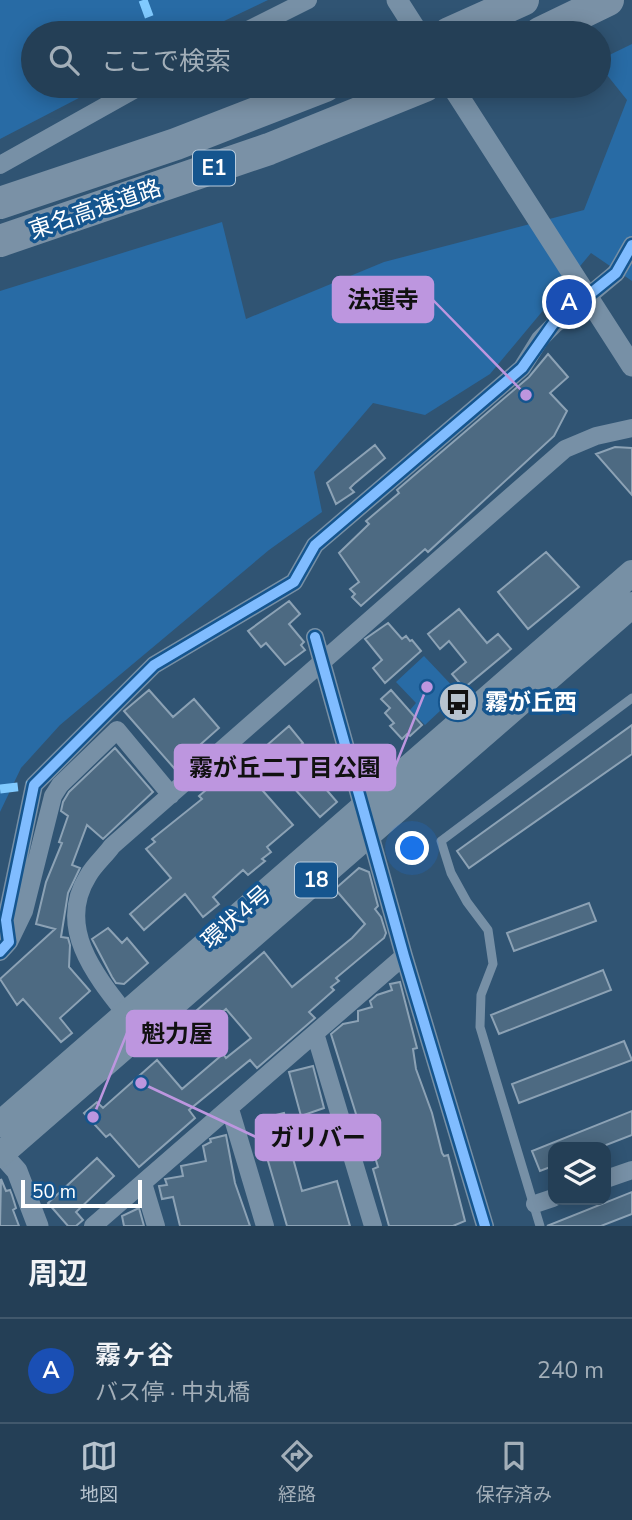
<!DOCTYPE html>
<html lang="ja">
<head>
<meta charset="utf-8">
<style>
  :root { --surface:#243f56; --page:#304a60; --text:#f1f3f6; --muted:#a3afb9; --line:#41586c; --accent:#b7c3ce }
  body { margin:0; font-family:"Nunito Sans","Noto Sans JP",sans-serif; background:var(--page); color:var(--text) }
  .controls { position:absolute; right:21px; bottom:21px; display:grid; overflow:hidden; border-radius:14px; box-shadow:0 4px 18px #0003 }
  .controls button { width:63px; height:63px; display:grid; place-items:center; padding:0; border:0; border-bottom:2px solid var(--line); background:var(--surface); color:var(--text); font:35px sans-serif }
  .scale { position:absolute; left:21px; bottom:18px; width:121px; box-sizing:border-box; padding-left:7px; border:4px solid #fff; border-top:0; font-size:19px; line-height:24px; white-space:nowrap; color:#fff; -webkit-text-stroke:5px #15558e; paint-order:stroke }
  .you { position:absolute; left:413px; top:849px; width:24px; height:24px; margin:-18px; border:5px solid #fff; border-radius:50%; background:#1a73e8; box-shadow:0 0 0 10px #1a73e833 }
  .badge { display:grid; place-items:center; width:46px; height:46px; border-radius:50%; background:var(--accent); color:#fff; font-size:23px; font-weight:700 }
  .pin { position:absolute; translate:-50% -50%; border:4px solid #fff; box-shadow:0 2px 7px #0006 }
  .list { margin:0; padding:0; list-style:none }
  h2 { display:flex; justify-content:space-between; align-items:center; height:91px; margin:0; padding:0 28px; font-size:30px }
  h2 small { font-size:23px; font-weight:400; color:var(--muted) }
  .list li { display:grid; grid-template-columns:46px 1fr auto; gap:21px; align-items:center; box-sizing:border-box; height:105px; padding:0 28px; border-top:2px solid var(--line) }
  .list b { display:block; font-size:26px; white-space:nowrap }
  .list p { margin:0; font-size:23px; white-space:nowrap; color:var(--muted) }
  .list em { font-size:23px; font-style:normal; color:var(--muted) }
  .icon { flex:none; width:38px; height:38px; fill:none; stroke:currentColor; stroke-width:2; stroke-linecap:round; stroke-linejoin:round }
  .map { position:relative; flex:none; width:632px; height:1226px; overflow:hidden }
  .search { position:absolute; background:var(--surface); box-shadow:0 4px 18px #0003; left:21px; right:21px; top:21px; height:77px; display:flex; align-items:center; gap:18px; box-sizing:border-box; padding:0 24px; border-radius:38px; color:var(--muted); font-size:26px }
  .sheet { height:196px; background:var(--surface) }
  nav { display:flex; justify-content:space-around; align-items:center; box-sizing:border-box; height:98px; border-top:2px solid var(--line); background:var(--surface); font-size:19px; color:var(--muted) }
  nav a { display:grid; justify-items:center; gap:4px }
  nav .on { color:var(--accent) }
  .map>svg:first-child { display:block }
</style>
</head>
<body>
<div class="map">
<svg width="632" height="1226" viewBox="0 0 632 1226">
  <rect width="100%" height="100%" fill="#305473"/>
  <path fill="#286ba5" d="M0,0H268L199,33H33V86H102L0,139Z
    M632,44V281L591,253L490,374L425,415L373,403L314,472L322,512L269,550L60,725L21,768L0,812V291L222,222L246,319L384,262L584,210L627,100L599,65V60Z
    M424,656L459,693L425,725L410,710L416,703L396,682Z"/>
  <path fill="#4d6a82" stroke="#8ca2b5" stroke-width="2" d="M548,354L568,377L550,393L567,411L554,436L428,552L425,549L361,606L352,597L355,594L350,589L359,582L339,553L369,524L366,521L399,493L397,490L529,377Z
    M375,445L385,458L354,484L350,488L354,492L336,504L327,483Z
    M615,447L632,448V495L596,454Z
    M546,552L579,587L528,629L498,592Z
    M289,601L300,614L289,624L304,642L301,645L305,650L285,665L266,643L261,647L248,631Z
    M459,609L487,643L498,634L511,649L464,688L452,674L466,662L449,641L440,649L428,634Z
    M388,623L402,639L406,636L410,641L412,640L421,651L385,683L373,668L382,660L365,639Z
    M149,690L173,717L194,699L219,728L174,768L124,711Z
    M391,690L422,725L410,736L407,734L402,739L390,726L394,723L385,713L390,708L381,699Z
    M632,725V754L469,868L457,851Z
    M289,726L303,743L293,751L337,802L320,817L275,767L256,783L293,825L267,847L271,852L262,859L265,861L248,875L243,870L213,897L219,904L203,917L185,894L144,930L130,914L171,878L146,849L155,842L152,839L202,799L199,796L220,778L222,781L234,774Z
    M115,748L153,792L103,839L87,825L72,865L80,868L68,893L61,937L68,938L70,945L69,967L90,991L60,1018L72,1033L61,1042L23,999L17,1005L0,979L55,929L36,924L46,882L62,843L59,842L68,816L61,811L63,802L69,792Z
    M359,868L369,872L378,906L375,909L381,917L386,933L384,938L336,978L339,981L331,987L334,990L309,1012L315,1018L257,1068L250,1060L189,1110L195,1118L139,1167L110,1134L106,1137L84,1113L97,1102L103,1108L157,1060L182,1089L223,1054L226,1058L251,1038L226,1009L193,1037L181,1024L264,952L292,987L352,938L365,924L335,889Z
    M589,903L596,921L514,951L507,933Z
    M108,928L122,943L127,938L148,963L124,984L116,983L112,977L92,939Z
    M603,970L611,990L499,1034L491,1015Z
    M400,982L417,1048L413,1049L416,1069L432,1113L442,1153L444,1156L448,1155L465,1221L453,1226H389L373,1169L378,1167L371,1144L366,1146L331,1034L343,1024L358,1021V1011L372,1007L370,1001L377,995L392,990L390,984Z
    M624,1041L632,1060L519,1103L512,1084Z
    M313,1066L324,1108L301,1116L289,1072Z
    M632,1111V1135L601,1147H553V1166L540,1171L532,1151Z
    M284,1113L289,1132L286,1133L302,1191L337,1181L350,1226H287L256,1120Z
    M226,1135L235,1183L250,1226H180L173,1197L162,1199L159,1186L167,1185L165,1179L183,1176L181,1166L206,1161L203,1146L211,1142L210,1139Z
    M97,1158L114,1176L76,1212L83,1220L76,1226H68L48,1203Z
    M1,1179L6,1191L10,1190L12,1195L16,1208L13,1210L19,1226H0Z
    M632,1192V1214L601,1226H547Z
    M139,1208L144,1226H124L122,1216Z"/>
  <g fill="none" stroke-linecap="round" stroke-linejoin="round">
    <path stroke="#7790a6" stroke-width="9" d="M540,1226L480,1027L481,995L493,964L488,930L467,902L451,873L441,841L632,698"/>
    <path stroke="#7790a6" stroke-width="18" d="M242,33L308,0
      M0,165L141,86
      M616,273L632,245
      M315,637L404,956L485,1226
      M9,942L24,911L53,796L60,785L117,730L171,795
      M0,952L9,942L6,920L34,785L154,665L294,582L315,545L522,368L540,339L556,323
      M126,1014C95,975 56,927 88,876C94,865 105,856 112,846L565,449L596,436L632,428
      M315,1033L373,1226
      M230,1109L265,1226
      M606,1179L632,1170
      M143,1183L156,1226
      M535,1204L553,1198
      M93,1226L404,956"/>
    <path stroke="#7790a6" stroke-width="21" d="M397,0L418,33
      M452,86L632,366
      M0,1152L17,1171L38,1226"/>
    <path stroke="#7790a5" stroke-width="26" d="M0,1124L632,573
      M0,1155L632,605"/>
    <path stroke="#7a91a6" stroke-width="32" d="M449,33L523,0
      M540,33L608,0
      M0,203L176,144L325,86
      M0,241L269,149L425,86"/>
    <path stroke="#7790a6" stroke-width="18" d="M556,323L616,273"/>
    <path stroke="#80caff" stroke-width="9" stroke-dasharray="18 9" stroke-linecap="butt" d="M143,0L150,19
      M0,789L34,785"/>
    <g stroke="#15558e" stroke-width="15">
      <path id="cycleway" d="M315,637L404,956L485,1226
        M0,952L9,942L6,920L34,785L154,665L294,582L315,545L522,368L553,324L616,273L632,245"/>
    </g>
    <use href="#cycleway" stroke="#80bcff" stroke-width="10"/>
  </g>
  <defs>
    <g id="bus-disc" transform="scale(2.0125)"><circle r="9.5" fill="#b7c3ce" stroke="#15558e"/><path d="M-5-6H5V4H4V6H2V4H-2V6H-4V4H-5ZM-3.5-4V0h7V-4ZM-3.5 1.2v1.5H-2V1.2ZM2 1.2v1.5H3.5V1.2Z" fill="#111"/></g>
  </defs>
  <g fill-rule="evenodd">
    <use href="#bus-disc" x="458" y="702"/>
  </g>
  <g text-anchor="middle" stroke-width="7" stroke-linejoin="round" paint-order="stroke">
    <g fill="#15558e" stroke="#b9ccdd" stroke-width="2">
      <rect x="193" y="150.5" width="42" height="35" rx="5"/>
      <rect x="295" y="862.5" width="42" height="35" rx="5"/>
    </g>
    <g font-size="21" font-weight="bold" fill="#fff">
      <text x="214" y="175">E1</text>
      <text x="316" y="887">18</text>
    </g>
    <g font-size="23" fill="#fff" stroke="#15558e">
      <text transform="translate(95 209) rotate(-19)" y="8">東名高速道路</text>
      <text transform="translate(236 917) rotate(-41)" y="8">環状4号</text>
    </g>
    <g font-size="23" font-weight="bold" fill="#fff" stroke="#15558e" text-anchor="start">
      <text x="485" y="710">霧が丘西</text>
    </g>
  </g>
  <path fill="none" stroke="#bd96df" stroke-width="2.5" d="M526 395L433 300M427 687L395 767M93 1117L127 1033M141 1083L256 1137"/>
  <g fill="#bd96df" stroke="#15558e" stroke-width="2.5">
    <circle cx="526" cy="395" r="7"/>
    <circle cx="427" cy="687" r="7"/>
    <circle cx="93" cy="1117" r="7"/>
    <circle cx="141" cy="1083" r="7"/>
  </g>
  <g fill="#bd96df" stroke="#bd96df" stroke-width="2.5">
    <rect x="333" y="277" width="100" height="45" rx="7"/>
    <rect x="175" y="745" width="220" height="45" rx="7"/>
    <rect x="127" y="1011" width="100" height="45" rx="7"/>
    <rect x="256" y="1115" width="124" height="45" rx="7"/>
  </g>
  <g font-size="24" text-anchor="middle" font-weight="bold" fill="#111">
    <text x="383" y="308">法運寺</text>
    <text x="285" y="776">霧が丘二丁目公園</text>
    <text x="177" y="1042">魁力屋</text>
    <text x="318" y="1146">ガリバー</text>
  </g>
</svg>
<div class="controls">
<button><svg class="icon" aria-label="layers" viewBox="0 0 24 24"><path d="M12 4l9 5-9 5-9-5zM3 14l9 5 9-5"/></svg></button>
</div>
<div class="scale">50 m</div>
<div class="you"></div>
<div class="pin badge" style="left:569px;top:302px;background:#1a4fb4">A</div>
<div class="search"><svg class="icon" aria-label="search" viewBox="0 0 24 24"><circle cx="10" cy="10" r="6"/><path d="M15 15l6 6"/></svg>ここで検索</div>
</div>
<section class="sheet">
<h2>周辺<small></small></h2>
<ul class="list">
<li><span class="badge" style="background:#1a4fb4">A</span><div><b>霧ヶ谷</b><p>バス停 · 中丸橋</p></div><em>240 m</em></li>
</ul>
</section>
<nav>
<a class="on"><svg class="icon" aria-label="map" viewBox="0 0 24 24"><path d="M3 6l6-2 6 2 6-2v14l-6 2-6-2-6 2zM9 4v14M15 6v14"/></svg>地図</a>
<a><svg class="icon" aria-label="directions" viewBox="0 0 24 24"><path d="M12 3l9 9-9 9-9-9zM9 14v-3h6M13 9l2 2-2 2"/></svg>経路</a>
<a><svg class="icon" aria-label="saved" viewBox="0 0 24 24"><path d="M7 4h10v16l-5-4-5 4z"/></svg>保存済み</a>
</nav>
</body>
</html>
